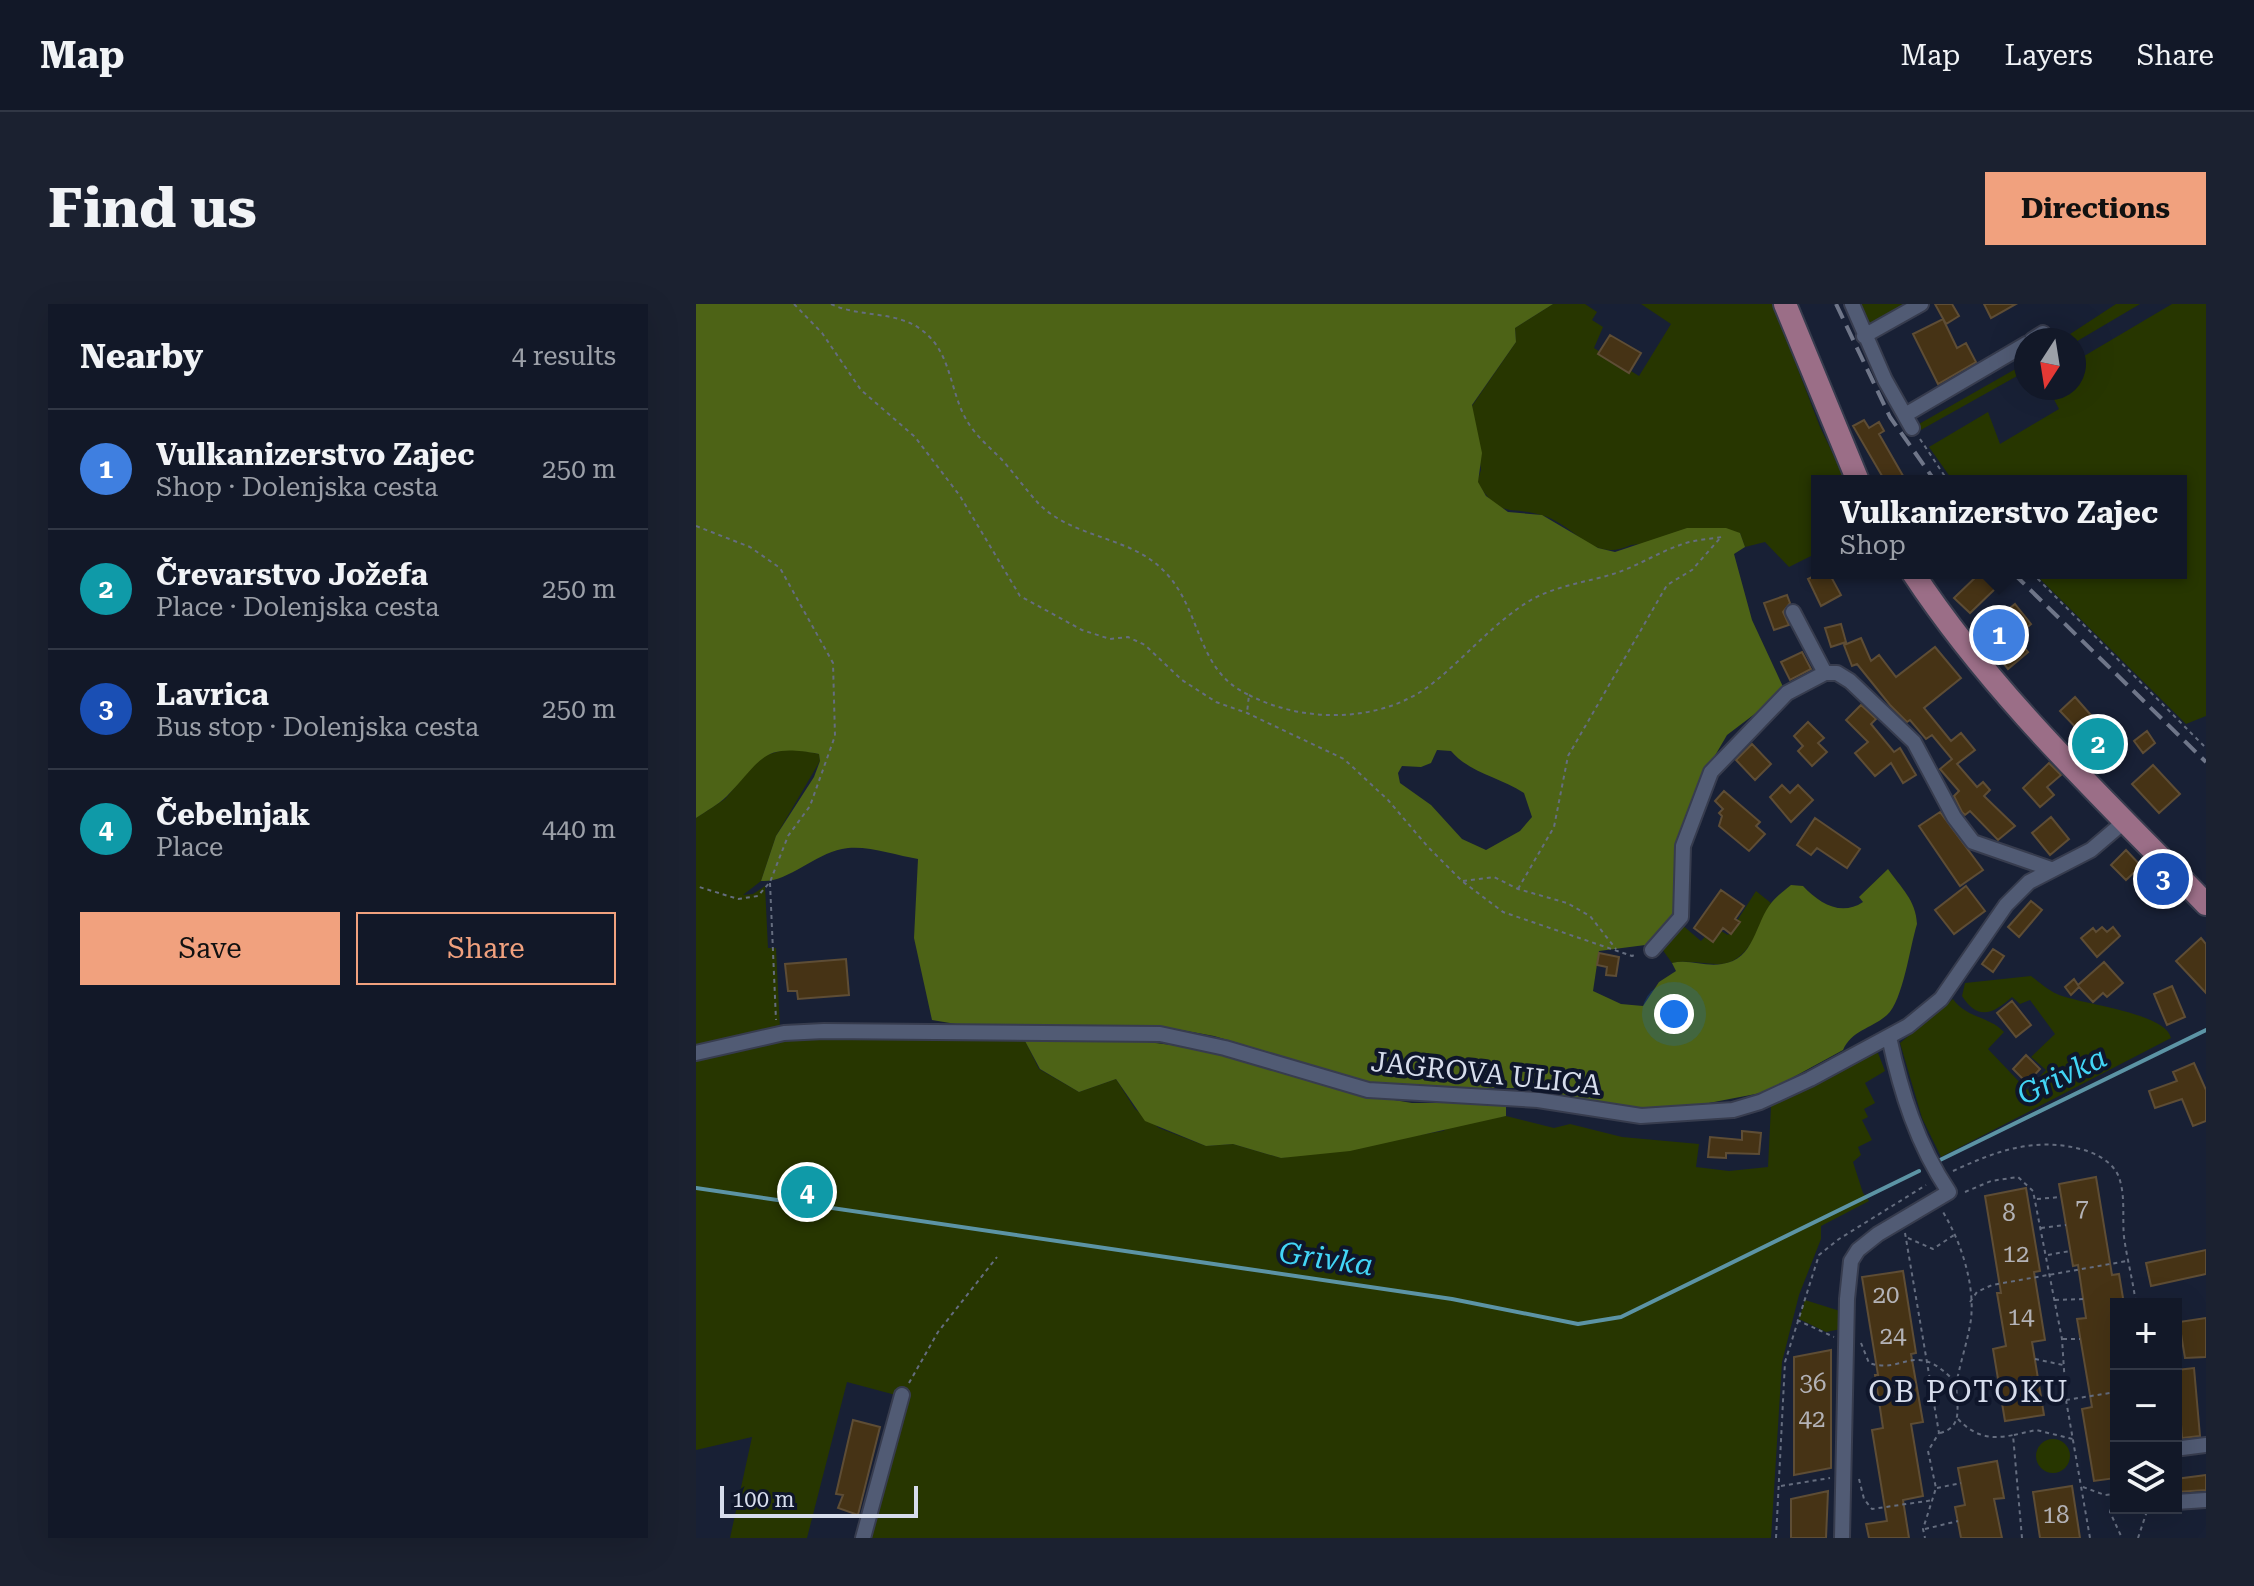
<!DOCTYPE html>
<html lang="en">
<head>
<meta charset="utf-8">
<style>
  :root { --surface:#121828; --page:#1b2130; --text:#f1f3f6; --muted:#9ca0a8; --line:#313745; --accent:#f1a17e }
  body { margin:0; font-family:"Roboto Serif",serif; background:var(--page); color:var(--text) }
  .controls { position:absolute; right:24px; bottom:24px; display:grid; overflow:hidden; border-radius:0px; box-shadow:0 8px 32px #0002 }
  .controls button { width:72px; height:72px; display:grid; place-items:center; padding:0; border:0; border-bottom:2px solid var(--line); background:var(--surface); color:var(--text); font:40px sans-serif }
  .compass { position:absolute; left:1318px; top:24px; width:72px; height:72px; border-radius:50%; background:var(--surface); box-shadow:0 8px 32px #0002; rotate:192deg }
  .scale { position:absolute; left:24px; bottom:20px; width:198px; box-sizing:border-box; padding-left:8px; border:4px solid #d7ddec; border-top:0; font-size:22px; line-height:28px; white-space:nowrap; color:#d7ddec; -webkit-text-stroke:6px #0f162b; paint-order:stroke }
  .you { position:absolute; left:978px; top:710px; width:28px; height:28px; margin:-20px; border:6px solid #fff; border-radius:50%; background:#1a73e8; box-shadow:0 0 0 12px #1a73e833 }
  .badge { display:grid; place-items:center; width:52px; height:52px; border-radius:50%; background:var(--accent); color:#fff; font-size:26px; font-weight:700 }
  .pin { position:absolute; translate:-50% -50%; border:4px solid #fff; box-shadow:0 2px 8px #0006 }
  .popup { position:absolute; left:1115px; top:171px; width:376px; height:104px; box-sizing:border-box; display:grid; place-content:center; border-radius:0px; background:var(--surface); filter:drop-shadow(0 2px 6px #0005); font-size:26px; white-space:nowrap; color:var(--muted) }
  .popup b { font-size:30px; color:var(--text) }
  .popup::after { content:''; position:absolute; left:50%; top:100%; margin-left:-16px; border:16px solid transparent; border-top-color:var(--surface) }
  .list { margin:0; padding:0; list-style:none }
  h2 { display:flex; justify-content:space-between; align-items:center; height:104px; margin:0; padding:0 32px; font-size:34px }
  h2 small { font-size:26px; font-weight:400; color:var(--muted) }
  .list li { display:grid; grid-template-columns:52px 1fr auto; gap:24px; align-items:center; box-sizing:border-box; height:120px; padding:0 32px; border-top:2px solid var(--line) }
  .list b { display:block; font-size:30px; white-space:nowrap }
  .list p { margin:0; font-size:26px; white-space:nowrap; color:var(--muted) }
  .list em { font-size:26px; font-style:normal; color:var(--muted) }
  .actions { display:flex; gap:16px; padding:24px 32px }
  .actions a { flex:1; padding:18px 0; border:2px solid var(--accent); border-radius:0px; text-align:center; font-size:28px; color:var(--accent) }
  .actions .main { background:var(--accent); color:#111 }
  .icon { flex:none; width:44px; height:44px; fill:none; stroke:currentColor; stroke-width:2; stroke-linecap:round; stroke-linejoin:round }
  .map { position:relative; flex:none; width:1510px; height:1234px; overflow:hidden; border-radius:0px }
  header { display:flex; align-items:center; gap:48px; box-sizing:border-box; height:112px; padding:0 40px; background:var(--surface); border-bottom:2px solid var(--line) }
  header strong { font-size:38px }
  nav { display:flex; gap:44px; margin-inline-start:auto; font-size:28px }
  .intro { display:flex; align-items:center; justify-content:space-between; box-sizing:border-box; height:192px; padding:0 48px }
  h1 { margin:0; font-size:56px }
  .button { padding:20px 36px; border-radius:0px; background:var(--accent); color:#111; font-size:28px; font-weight:700 }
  main { display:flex; gap:48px; padding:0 48px }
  aside { flex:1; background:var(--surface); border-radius:0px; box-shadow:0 8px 32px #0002 }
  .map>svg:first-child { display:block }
</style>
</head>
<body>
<header>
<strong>Map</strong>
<nav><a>Map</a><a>Layers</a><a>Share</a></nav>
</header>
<div class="intro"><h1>Find us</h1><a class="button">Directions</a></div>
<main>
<aside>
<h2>Nearby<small>4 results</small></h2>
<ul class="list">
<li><span class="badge" style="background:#3f7fe0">1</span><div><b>Vulkanizerstvo Zajec</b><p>Shop · Dolenjska cesta</p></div><em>250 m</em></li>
<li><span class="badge" style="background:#0f9aa8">2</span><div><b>Črevarstvo Jožefa</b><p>Place · Dolenjska cesta</p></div><em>250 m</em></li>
<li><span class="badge" style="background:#1a4fb4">3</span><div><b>Lavrica</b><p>Bus stop · Dolenjska cesta</p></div><em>250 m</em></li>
<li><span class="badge" style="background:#0f9aa8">4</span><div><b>Čebelnjak</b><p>Place</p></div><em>440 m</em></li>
</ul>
<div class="actions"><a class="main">Save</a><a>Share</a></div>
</aside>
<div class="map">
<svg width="1510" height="1234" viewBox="0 0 1510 1234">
  <rect width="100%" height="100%" fill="#182035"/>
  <path fill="#273600" d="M857,0H889L901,8L896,16L907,23L898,44L943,72L975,20L945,0H1077L1124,123L1150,177H1121V249L1093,263L1069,238L1049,243L1044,229L935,241C896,260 879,220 845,211C812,201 805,216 781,178L785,166L776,102L820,38L819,24Z
    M1159,0H1220L1174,25Z
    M1420,0H1444L1378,39L1365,36Z
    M1476,0H1510V412L1490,420L1338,269H1485V177H1257L1233,143L1292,108L1304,140L1363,105L1352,84H1378V58Z
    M1330,59V67L1223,127V120Z
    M94,444L123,450L124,457L80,532L65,577L47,591L57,590L69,582L72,644H80L84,724L0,741V514L29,495L64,453Z
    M1060,587L1075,599C1063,623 1052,662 1020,660C1005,659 990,656 976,659L966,645L985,620L1005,637L1018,623L1032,631Z
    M1335,672C1343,678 1352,686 1361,690C1386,701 1469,708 1475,734L1245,853L1226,814L1204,739L1257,695C1270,714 1293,712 1308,728L1292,745L1331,786L1350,766L1335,753L1359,730L1334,696L1324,700L1316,693C1297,710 1282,717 1266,692L1269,679Z
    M135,733L329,737L343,765L383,788L420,775L439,805L463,824L510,842L537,840L585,854L747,827L760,820L810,812L858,824L874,820L926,833L1003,840L1000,863L1033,867L1072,863L1075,802L1171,751L1182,749L1189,767L1169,779L1179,799L1168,805L1172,813L1166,816L1176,836L1162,843L1165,851L1157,858L1167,889L1173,897L1125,922V935L1103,991L1086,1058L1075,1234H171L211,1094L151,1078L111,1234H34L56,1133L0,1146V755L56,741Z
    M1109,996L1144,1007L1145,1025L1130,1028L1103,1015Z
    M1340 1152a17 17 0 1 1 34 0a17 17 0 1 1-34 0Z"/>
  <path fill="#4d6316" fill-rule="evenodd" d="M0,0H857L819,24L820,38L776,101L786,149L782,178L790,192L812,208L846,211L902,244L919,248L991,224H1030L1044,229L1049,243L1038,250L1056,316L1089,387L1031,431L1017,455L1001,491L983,594L975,615L957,640L903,647L897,687L925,700L947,702L963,678L980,667L976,659C993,655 1009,663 1026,660C1059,656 1059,618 1076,598C1081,592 1089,586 1095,581L1107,582C1123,599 1145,613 1167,598L1163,593L1192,565C1205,584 1220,596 1221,620C1214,642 1207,697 1191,711C1175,725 1156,726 1147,746L1070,788L992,803H934L829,784H721L675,779L518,732L458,721L272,722L236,716L218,634L222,555C199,551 168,540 146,545C117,551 91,579 65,577L80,532L118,473L124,457L123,450C65,439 67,455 31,492C22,501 10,507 0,514ZM741,446L755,447C775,470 802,472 828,489L836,513L824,527L790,546L766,535L735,501L704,479L702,469L706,462L725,463L735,459Z
    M427,735L516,746L656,789L716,799H810V812L654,847L585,854L537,840L510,842L449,817L420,775L383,788L344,765L329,737Z"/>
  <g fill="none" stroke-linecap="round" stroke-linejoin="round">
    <path stroke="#5c94a5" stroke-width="4" d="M1242,857L1510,726
      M0,884L756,995L882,1020L925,1013L1223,867"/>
  </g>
  <path fill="#463315" stroke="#5e4d35" stroke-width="2" d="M1239,0H1256L1263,12L1250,20Z
    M1288,0H1320L1295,14Z
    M1247,15L1261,44L1270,39L1280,58L1242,80L1217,30Z
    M914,31L945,49L933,69L902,50Z
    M1168,116L1173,124L1183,118L1188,127L1183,130L1210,177H1189L1157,122Z
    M1124,269H1133L1145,291L1125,302L1112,275Z
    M1284,269L1300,284L1274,309L1258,294Z
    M1091,291L1094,299L1087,308L1093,321L1078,326L1068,299Z
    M1319,300L1335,320L1320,333L1332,348L1312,365L1283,329Z
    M1145,320L1150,338L1135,343L1129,324Z
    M1165,334L1175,357L1183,351L1200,373L1239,343L1265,374L1228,404L1255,437L1265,429L1279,446L1261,460L1281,483L1287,478L1294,486L1288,492L1319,522L1302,536L1274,507L1269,511L1266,508L1258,492L1263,487L1244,465L1256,455L1236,431L1230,435L1214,416L1211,418L1194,401L1161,360L1156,362L1148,341Z
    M1106,348L1115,365L1094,376L1085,358Z
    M1379,393L1423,443L1402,461L1381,437L1387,431L1364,407Z
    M1165,401L1180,415L1175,420L1198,448L1204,444L1220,471L1207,479L1195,459L1179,472L1159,449L1172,438L1150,416Z
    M1112,418L1128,434L1122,439L1131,448L1116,462L1102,447L1107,442L1098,432Z
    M1451,427L1459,439L1447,449L1438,437Z
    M1056,440L1075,460L1059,476L1040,456Z
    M1353,459L1365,471L1351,483L1358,491L1344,503L1327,484Z
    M1457,461L1484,490L1463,509L1436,480Z
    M1086,481L1094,489L1102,481L1117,496L1095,518L1074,493Z
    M1028,487L1064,518L1060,522L1069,530L1053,547L1023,522L1026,512L1023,509L1027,505L1019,497Z
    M1244,508L1287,566L1264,582L1223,522Z
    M1355,513L1373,535L1354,551L1336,529Z
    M1119,514L1164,545L1151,564L1121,544L1115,551L1101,541Z
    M1430,546L1445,562L1430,576L1415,561Z
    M1270,582L1289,607L1258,630L1239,606Z
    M1025,586L1048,602L1039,615L1044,618L1035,630L1027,624L1017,638L998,624Z
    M1335,597L1346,606L1323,633L1312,623Z
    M1406,623L1411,628L1417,623L1424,632L1401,653L1385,634L1397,624L1400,628Z
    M1505,634L1510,640V689L1480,657Z
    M1297,645L1308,652L1297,668L1286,660Z
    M903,649L923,653L920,672L910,671L911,663L901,661Z
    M150,655L153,691L102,695L101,687H92L89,660Z
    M1408,658L1427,679L1411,693L1407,689L1397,698L1383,683L1375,691L1369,683L1378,675L1382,681Z
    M1476,682L1489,713L1471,721L1458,690Z
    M1316,697L1335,721L1320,733L1301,709Z
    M1330,751L1344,765L1331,779L1317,765Z
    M1498,759L1510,786V817L1497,822L1486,795L1459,804L1453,787L1481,777L1477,768Z
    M1046,827L1065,829L1063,850L1030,849V854L1012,853L1014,833L1046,836Z
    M1400,873L1416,971L1423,970L1428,1000H1420V1174L1398,1177L1386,1105L1396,1103L1381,1015L1390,1014L1382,961L1377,962L1363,880Z
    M1330,884L1344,967L1338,968L1349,1036L1336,1038L1348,1111L1309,1117L1297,1045L1310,1042L1301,989H1305L1289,892Z
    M1510,946V970L1455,982L1450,959Z
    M1207,967L1220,1049L1215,1050L1227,1118L1215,1120L1227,1192L1207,1196L1213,1234H1173L1170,1220L1191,1217L1176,1126L1187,1124L1179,1071H1182L1166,973Z
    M1510,1014V1053L1489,1054L1483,1018Z
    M1135,1046V1164L1098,1171V1053Z
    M1498,1064L1504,1132L1486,1134L1481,1066Z
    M157,1116L184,1123L162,1211L142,1204L147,1191L140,1190Z
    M1301,1157L1308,1194L1298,1195L1306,1234H1265L1259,1203L1269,1201L1262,1164Z
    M1510,1171V1186L1480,1188V1175Z
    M1376,1182L1384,1234H1344L1337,1188Z
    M1132,1187L1130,1234H1095V1195Z"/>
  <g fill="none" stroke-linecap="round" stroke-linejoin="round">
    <g stroke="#373c4e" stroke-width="18">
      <path id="street" d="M1156,0L1189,76L1216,124
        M1168,32L1225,0
        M1336,36L1347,29
        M1209,111L1330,40
        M1097,308L1129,369
        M956,646L985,613L987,542L1015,468L1091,389L1129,369H1141L1154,377L1218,438L1258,513L1277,538L1355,565
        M0,749L88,729L128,727L464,730L529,744L672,786L842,796L945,812L1037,806L1064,798L1114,775L1212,722L1245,695L1310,601L1333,578L1395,546L1429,517
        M1486,1144L1510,1141
        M1480,1198L1510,1196
        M167,1234L206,1091
        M1146,1234L1151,995L1155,957L1162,946L1182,930L1253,888C1221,840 1205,789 1193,733"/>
    </g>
    <g stroke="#373c4e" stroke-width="26">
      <path id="primary" d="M1089,0L1162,177
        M1217,269C1298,392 1408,495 1510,600"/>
    </g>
    <path stroke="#656d7f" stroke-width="2" stroke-dasharray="4 4" stroke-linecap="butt" d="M98,0L126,29L165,86L219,133L264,192L324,292L386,326L414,335L432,333L449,341L486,376L520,398L551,409L648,455L692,496L732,543L766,577L807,608L936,652L941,650
      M135,0C164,14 201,6 227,27C258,51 253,93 275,123C284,136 297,146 308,158C320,172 331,187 343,200C377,234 432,232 466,265C507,304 498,366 553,391L551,409
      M1224,135L1252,177
      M0,222L54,243L84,264L137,359L139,432L114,502L92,532L74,578L62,592L42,595L0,582
      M1336,269L1510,444
      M553,391C609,420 687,419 737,379C771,352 798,318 835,296C859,282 891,278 917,270C940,263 961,249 984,241C997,236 1012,235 1026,233
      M767,577L798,573L822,585L871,599L894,612L920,645
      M74,579L80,716
      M822,585L858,523L872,452L971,281L996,266L1025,233
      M1257,867C1300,847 1340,832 1388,846C1401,850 1416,858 1422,871C1430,890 1426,913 1428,933C1431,955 1437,977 1440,1000
      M1269,888L1295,877L1322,873L1337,887L1366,1035L1370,1096L1394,1234
      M1341,895L1365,893
      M1345,924L1370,921
      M1209,929L1243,1129L1232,1147L1240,1184L1227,1225L1229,1234
      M1212,934L1237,945L1258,931
      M1352,951L1374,947
      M1359,996L1387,995
      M1274,998L1281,988L1296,981L1431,957
      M1101,1016L1138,1033
      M1367,1035H1384
      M1165,1039L1173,1059C1208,1071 1219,1034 1260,1079
      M1339,1055L1367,1061
      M213,1079L242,1028L301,953
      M1370,1096L1420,1088
      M1262,1115C1278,1132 1294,1136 1317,1131L1326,1234
      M1244,1129C1271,1122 1258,1097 1261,1076C1265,1056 1272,1036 1275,1015C1279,980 1265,938 1247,908
      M1318,1131L1340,1126L1377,1135
      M1163,1175L1168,1195L1176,1205L1238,1196
      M1085,1182L1134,1174
      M1387,1183L1409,1191L1419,1190
      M1241,1184L1265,1179
      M1419,1190L1414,1208L1426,1234
      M1229,1225L1262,1217
      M1080,1234L1089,1058L1123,951L1143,935L1230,881
      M1442,1234L1452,1204"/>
    <use href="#street" stroke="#515b74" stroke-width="14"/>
    <use href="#primary" stroke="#9b6e87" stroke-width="22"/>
    <path stroke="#6f7689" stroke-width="4" stroke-dasharray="16 8" stroke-linecap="butt" d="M1140,0L1194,113L1239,177
      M1317,269L1510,458"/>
  </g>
  <g text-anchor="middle" stroke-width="8" stroke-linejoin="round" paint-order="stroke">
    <g font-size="24" fill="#b3b2b6">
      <text x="1386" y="912">7</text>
      <text x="1313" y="917">8</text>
      <text x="1320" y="958">12</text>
      <text x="1190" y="999">20</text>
      <text x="1325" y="1021">14</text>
      <text x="1197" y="1040">24</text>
      <text x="1117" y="1087">36</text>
      <text x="1116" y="1123">42</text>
      <text x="1360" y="1219">18</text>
    </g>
    <g font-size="28" fill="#d7ddec" stroke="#0f162b">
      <text transform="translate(790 769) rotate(6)" y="10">JAGROVA ULICA</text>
    </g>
    <g font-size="30" font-style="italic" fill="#42d5f6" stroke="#0f162b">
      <text transform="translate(1366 772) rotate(-26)" y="10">Grivka</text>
      <text transform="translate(630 955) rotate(8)" y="10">Grivka</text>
    </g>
    <g font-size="30" letter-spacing="2" fill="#d7ddec" stroke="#0f162b">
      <text x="1273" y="1098">OB POTOKU</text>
    </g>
  </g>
</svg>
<div class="controls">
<button>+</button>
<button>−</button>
<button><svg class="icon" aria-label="layers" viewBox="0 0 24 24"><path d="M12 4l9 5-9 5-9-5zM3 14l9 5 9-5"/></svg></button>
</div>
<svg class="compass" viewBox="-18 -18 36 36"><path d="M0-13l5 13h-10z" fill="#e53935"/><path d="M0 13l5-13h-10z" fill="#9ca0a8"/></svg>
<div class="scale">100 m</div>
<div class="you"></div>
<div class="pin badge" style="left:1303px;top:331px;background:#3f7fe0">1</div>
<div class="popup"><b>Vulkanizerstvo Zajec</b>Shop</div>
<div class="pin badge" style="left:1402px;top:440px;background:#0f9aa8">2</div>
<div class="pin badge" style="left:1467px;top:575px;background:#1a4fb4">3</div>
<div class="pin badge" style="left:111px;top:888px;background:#0f9aa8">4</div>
</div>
</main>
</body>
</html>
